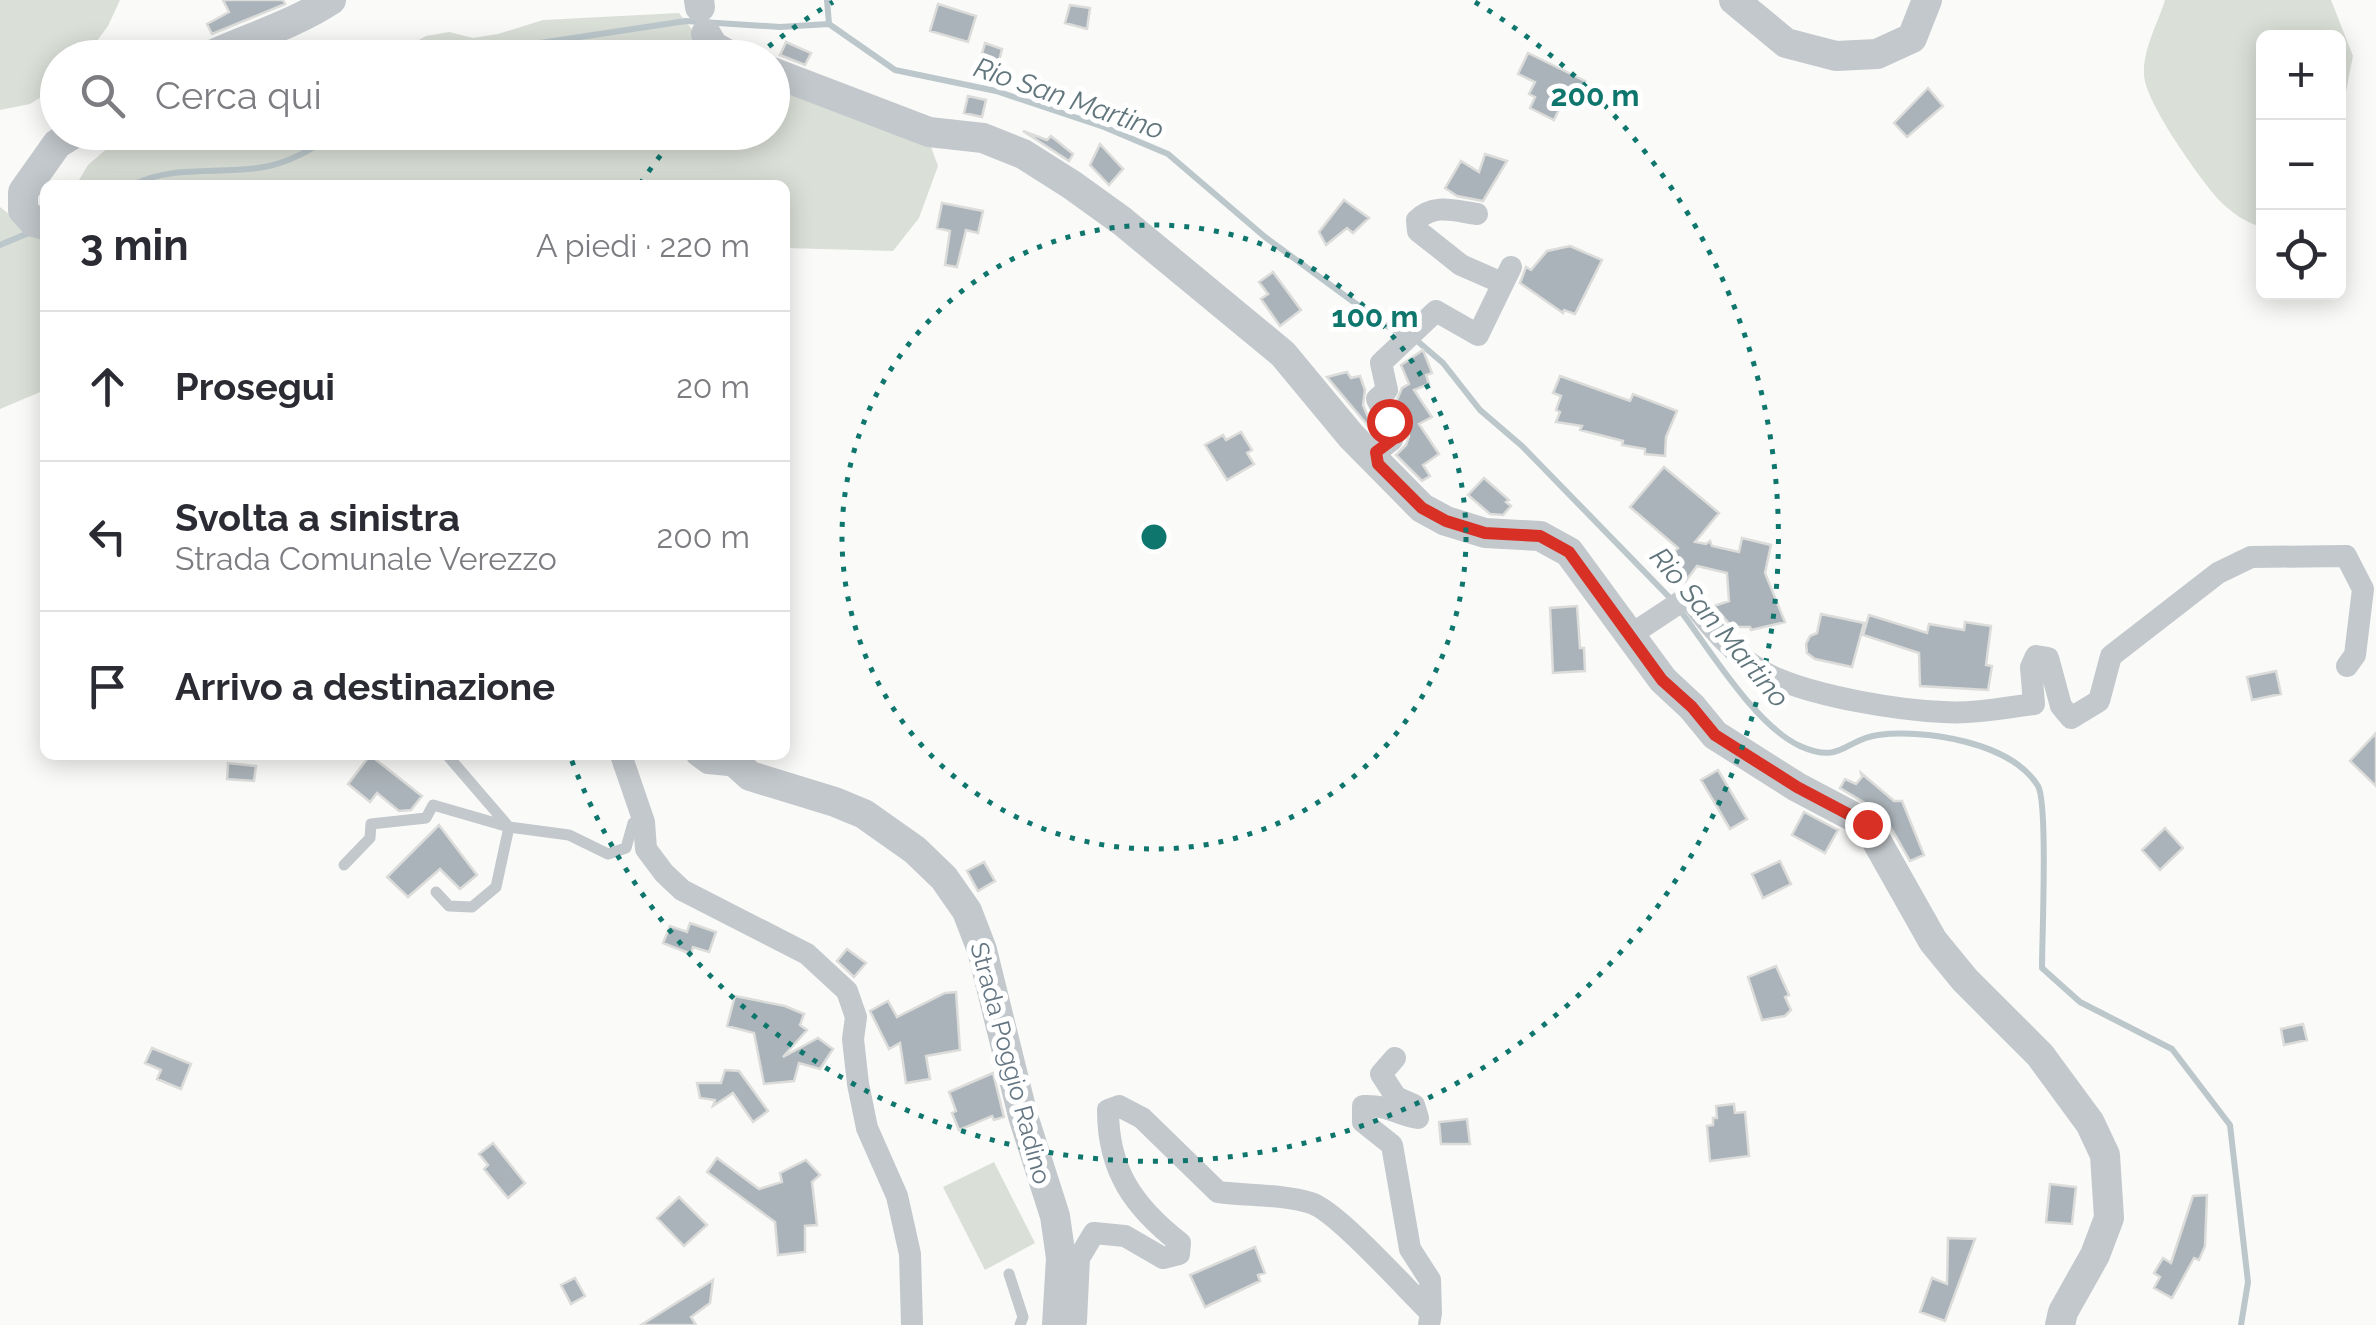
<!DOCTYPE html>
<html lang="it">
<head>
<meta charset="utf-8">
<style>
  :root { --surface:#fff; --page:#f2f2f3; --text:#2b2b33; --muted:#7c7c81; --line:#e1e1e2 }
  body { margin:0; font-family:Raleway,sans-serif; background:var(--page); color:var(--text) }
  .controls { position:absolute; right:30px; top:30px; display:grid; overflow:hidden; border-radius:15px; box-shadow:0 5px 25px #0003 }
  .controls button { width:90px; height:90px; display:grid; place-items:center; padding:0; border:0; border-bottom:2px solid var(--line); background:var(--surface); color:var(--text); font:50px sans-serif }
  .stop { position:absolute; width:30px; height:30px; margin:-22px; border:8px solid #d93025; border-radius:50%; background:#fff }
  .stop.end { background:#d93025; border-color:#fff; box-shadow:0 2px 10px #0008 }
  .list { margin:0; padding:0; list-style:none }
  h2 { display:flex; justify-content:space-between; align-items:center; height:130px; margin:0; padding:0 40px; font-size:42px }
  h2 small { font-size:32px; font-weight:400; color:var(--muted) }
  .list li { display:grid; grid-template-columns:65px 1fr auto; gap:30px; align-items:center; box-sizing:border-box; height:150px; padding:0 40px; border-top:2px solid var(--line) }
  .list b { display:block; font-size:38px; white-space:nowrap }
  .list p { margin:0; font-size:32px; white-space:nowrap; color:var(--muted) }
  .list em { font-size:32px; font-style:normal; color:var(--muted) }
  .icon { flex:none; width:55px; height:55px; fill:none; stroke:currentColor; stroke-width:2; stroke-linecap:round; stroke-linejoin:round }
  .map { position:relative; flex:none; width:2376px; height:1325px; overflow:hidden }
  .search { position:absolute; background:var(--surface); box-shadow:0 5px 25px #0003; left:40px; top:40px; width:750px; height:110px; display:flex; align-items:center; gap:25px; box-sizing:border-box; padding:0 35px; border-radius:55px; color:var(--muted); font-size:38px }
  .panel { position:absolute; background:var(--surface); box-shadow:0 5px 25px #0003; left:40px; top:180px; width:750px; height:580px; border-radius:15px }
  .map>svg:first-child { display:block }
</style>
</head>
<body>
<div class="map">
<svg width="2376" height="1325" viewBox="0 0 2376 1325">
  <rect width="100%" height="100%" fill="#fafaf8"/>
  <path fill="#dadfd7" d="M0,0H120L108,26L85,57L58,58L57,87L30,104L0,110Z
    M2165,0H2331L2353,56L2339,127L2338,38H2264L2263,227C2247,224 2229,211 2218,199C2199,177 2144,101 2144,74C2143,49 2158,23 2165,0Z
    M679,13L714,57L386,58L426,36L449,32L473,38L498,34L543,20Z
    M773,85L930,144L938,166L919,218L893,251L785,248V185H76L88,165L125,133L772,132Z
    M0,207L45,242V390L0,409Z
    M994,1162L1035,1243L985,1270L943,1187Z"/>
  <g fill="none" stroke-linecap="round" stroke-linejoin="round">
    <path stroke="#bbc7cb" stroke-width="6" d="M827,0L829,24
      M829,24L895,70L996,91L1104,127L1168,154L1265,237L1385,325L1403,334
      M519,58L540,43L686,21L780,27L829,24
      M133,185C171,165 217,174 258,168C289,164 312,149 337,132
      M0,245L31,232
      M1415,339L1443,363L1480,410L1522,446L1672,600
      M1680,610C1709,649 1756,726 1800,746C1842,765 1845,739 1878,735C1925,729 2011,742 2038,786C2048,803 2042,939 2042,968L2080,1002L2172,1049L2230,1125L2248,1282L2241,1325"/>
  </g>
  <path fill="#aab3b9" stroke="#dcdcda" stroke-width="2.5" d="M223,0H283L285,4L212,34L207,24L229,12Z
    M938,4L976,16L968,42L930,31Z
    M1070,5L1090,8L1087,29L1065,23Z
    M786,42L811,53L805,65L780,55Z
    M985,43L1002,49L998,66L980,61Z
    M1528,53L1585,81L1575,101L1570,98L1565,107L1561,105L1554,120L1530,108L1535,97L1529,94L1535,82L1518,74Z
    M1928,88L1943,106L1907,137L1894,123Z
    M968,96L986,100L982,117L964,113Z
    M1023,131L1047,140L1051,136L1073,154L1069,161Z
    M1100,144L1123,169L1109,185L1090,165Z
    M1485,154L1507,161L1483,201L1457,196L1445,188L1461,161L1479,172Z
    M1344,200L1369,218L1353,233L1347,228L1326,245L1319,232Z
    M942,203L983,211L978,233L966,230L957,267L945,265L950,231L937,228Z
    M1570,246L1602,260L1575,314L1564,310L1563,313L1520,283L1526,267L1531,270L1547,251Z
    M1273,272L1301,310L1280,326L1261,299L1268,294L1259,282Z
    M1423,350L1432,373L1426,375L1429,384L1414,390L1432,417L1419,424L1439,454L1423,465L1430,476L1422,481L1396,455L1406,445L1409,436L1396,402L1402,388L1409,384L1401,365Z
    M1347,372L1351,378L1360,376L1365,390L1363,405L1375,434L1327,377Z
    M1560,376L1630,401L1633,394L1677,411L1666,437L1665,456L1645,454V449L1622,445L1623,441L1580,430L1582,426L1556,422L1560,412L1556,410L1561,396L1553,393Z
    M1241,432L1252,450L1247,453L1254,464L1227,480L1205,445L1223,435L1226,440Z
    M1664,467L1719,513L1695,542L1706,544L1710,541L1712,546L1739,552L1742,538L1771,545L1765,573L1785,622L1751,630L1750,627H1732L1714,606L1729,601L1727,573L1697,566L1685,582L1680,585L1666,575L1678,566L1669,556L1678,548L1630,507Z
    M1484,478L1509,500L1506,502L1511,506L1503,515L1490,514L1468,495Z
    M1577,606L1580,648H1584L1585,671L1553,673L1550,608Z
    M1821,614L1864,623L1852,667L1815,659L1807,653L1806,644L1810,636L1817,633Z
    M1869,615L1927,633L1929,624L1964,630L1965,622L1991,626L1986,665L1992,666L1988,690L1920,686L1919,653L1863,635Z
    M2276,671L2281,694L2252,700L2247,677Z
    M2376,733V786L2350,761Z
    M370,755L422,796L411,810L399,811L377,793L370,802L348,784Z
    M228,763L256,766L254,781L227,779Z
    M1718,770L1747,819L1730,829L1701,780Z
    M1861,773L1894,801H1902L1924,855L1910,861L1883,814L1840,788L1845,779L1856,784L1862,777Z
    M1804,812L1838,830L1825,853L1792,835Z
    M439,825L477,875L460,889L440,869L408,897L387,877Z
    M2165,828L2183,848L2160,870L2142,850Z
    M1780,861L1791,884L1763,898L1752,874Z
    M984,862L995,881L978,891L967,871Z
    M690,923L716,932L709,952L693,947L691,954L663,943L670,926L687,932Z
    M847,949L866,963L854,977L837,961Z
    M1776,966L1789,995L1785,997L1791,1010L1785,1016L1762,1020L1748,977Z
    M956,992L960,1050L926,1056L930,1079L906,1083L900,1043L889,1049L870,1011L888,1001L897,1017L945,993Z
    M735,996L785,1006L804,1014L800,1025L807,1030L783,1057L818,1038L833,1049L820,1069L799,1063L794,1081L764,1084L754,1033L727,1026Z
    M2303,1024L2307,1040L2284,1045L2281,1029Z
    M152,1048L191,1064L181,1089L157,1079L161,1070L145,1063Z
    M725,1070L739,1071L768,1111L753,1122L733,1093L713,1106L715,1100L700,1098L697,1083H721Z
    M993,1073L1004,1117L994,1120L992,1116L959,1130L952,1113L956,1111L949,1092Z
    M1734,1104L1735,1113L1745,1112L1749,1156L1710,1161L1707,1126L1713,1125V1118H1717L1716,1106Z
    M1467,1119L1470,1144H1441L1439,1122Z
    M493,1143L525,1183L508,1198L484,1169L488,1165L479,1154Z
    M717,1158L759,1189L782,1182L780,1173L806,1160L820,1175L812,1182L817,1225L805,1226V1252L778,1255L775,1222L707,1172Z
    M2050,1184L2076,1187L2072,1224L2046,1222Z
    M2207,1195L2205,1246L2199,1260L2194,1258L2172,1298L2154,1288L2160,1277L2154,1273L2163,1258L2171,1263L2193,1196Z
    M679,1197L707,1225L684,1246L657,1218Z
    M1948,1238L1975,1239L1945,1321L1920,1312L1932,1278L1947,1284Z
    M1255,1247L1265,1273L1258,1275L1260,1281L1205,1307L1190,1275Z
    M575,1278L585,1296L571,1304L561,1285Z
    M713,1280L710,1303L691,1317L696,1325H641Z"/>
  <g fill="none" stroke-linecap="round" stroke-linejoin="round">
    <path stroke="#c3c8cc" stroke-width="11" d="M447,755L509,827L569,835L608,854L626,848L633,823L644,822
      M344,865L370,838L371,824L426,818L433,805L509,827L496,887L472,907L449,906L436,892
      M1009,1274L1023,1317L1020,1325"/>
    <path stroke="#c3c8cc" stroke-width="22" d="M1477,214C1455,211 1434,203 1417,220L1418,231L1461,265L1502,283
      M1379,464L1376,452L1392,440L1394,433L1377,399L1387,390L1381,363L1436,311L1478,335L1511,267
      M1632,634L1688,597C1710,628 1742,664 1778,679C1821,697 1896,710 1943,712C1973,714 2004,708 2034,704L2031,667L2036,656L2048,658L2061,706L2071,718L2099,701L2111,656L2218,573L2251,557L2346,556L2363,589L2355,655L2347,666
      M621,755L644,822L646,849L664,873L682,890L807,954L847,991L856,1017L853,1039L858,1084L867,1128L897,1196L910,1254L912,1325
      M697,755L708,763L739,766
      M1395,1058L1381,1074L1396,1097L1414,1105L1418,1118C1394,1114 1391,1105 1363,1106V1122L1392,1145L1410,1249L1430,1280L1431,1313
      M1076,1321L1079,1258L1094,1233L1125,1236L1163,1258L1179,1254L1180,1243C1134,1207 1108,1171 1108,1110L1119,1106L1142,1118L1218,1192C1249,1196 1281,1194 1311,1203C1337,1211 1407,1290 1431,1313L1429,1325"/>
    <path stroke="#c3c8cc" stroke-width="30" d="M699,0L700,7
      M1734,0L1786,43L1836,56L1877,54L1912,38L1927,0
      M706,34L713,46L734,58
      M205,58C247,38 293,25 331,0
      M772,72L929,132L983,138L1023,154L1072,185L1122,221L1283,354L1351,436L1422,508L1446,521L1485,533L1540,536L1569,552L1663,680L1692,707L1715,735L1797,787L1867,824L1933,941L1965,980L2040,1055L2090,1123L2105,1155L2109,1218L2095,1255L2063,1312L2060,1325
      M45,225L34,222L23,210V192L57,144L76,132
      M734,755L739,766L750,776L835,802L864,814L915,850L944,878L967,911L982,950L1023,1116L1055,1216L1061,1258L1057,1325"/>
  </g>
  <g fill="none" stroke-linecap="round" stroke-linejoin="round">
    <path stroke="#d93025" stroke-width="12" d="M1389,421L1394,433L1392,440L1376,452L1378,464L1422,508L1446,521L1485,533L1540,536L1569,552L1662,680L1692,707L1715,735L1797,787L1867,824"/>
  </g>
  <g fill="none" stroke="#0f766e" stroke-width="5" stroke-dasharray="5 10">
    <circle cx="1154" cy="537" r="312"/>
    <path d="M640 184A624 624 0 0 1 676 136M757 56A624 624 0 0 1 833 2M1475 2A624 624 0 1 1 570 756"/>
  </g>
  <g text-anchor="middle" stroke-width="10" stroke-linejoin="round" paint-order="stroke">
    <g font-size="25" fill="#657683" stroke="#fff">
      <text transform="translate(1011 1063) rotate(75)" y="9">Strada Poggio Radino</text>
    </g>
    <g font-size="28" font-style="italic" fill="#60757c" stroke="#fff">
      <text transform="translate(1069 98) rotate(19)" y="10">Rio San Martino</text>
      <text transform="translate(1720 627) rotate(50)" y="10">Rio San Martino</text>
    </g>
  </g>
  <circle cx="1154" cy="537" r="15" fill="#0f766e" stroke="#fff" stroke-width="5"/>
  <g font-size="30" text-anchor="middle" font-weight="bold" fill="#0f766e" stroke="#fff" stroke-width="10" stroke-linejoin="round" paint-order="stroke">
    <text x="1595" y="106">200 m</text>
    <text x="1375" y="327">100 m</text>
  </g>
</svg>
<div class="controls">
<button>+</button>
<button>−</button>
<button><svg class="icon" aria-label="locate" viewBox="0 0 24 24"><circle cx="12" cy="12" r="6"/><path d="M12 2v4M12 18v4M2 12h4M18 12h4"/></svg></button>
</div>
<div class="stop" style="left:1389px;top:421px"></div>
<div class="stop end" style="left:1867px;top:824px"></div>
<div class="search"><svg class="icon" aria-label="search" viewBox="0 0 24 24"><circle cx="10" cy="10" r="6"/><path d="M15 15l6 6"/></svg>Cerca qui</div>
<section class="panel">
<h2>3 min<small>A piedi · 220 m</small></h2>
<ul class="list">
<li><svg class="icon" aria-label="ahead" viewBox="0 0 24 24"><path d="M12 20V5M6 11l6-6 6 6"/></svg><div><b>Prosegui</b></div><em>20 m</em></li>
<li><svg class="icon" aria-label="left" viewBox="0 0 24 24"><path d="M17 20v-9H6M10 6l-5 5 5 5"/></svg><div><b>Svolta a sinistra</b><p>Strada Comunale Verezzo</p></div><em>200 m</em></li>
<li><svg class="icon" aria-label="arrive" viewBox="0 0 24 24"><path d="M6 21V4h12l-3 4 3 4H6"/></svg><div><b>Arrivo a destinazione</b></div></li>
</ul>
</section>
</div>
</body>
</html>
